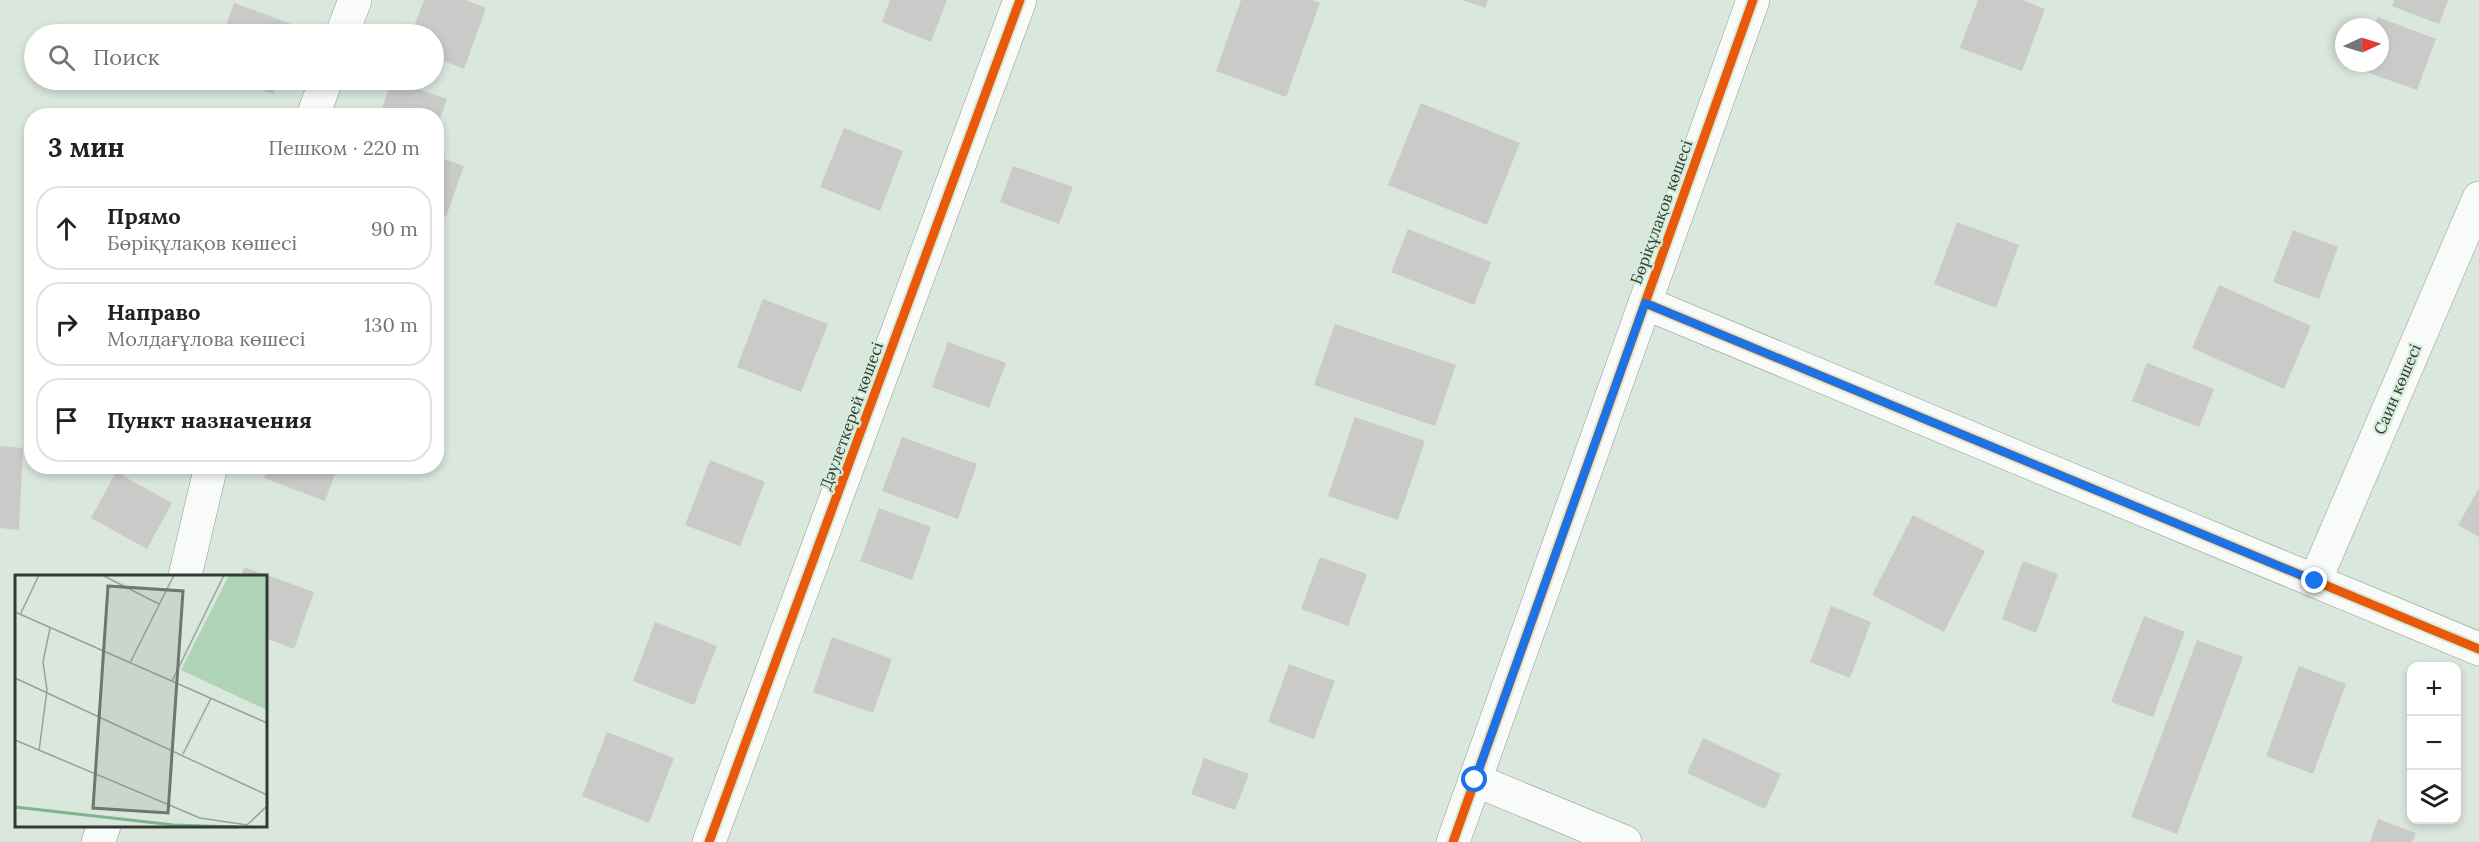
<!DOCTYPE html>
<html lang="ru">
<head>
<meta charset="utf-8">
<style>
  :root { --surface:#fff; --page:#f6f6f6; --text:#202124; --muted:#757577; --line:#e0e0e0 }
  body { margin:0; font-family:Lora,serif; background:var(--page); color:var(--text) }
  .controls { position:absolute; right:18px; bottom:18px; display:grid; overflow:hidden; border-radius:12px; box-shadow:0 3px 9px #0003 }
  .controls button { width:54px; height:54px; display:grid; place-items:center; padding:0; border:0; border-bottom:2px solid var(--line); background:var(--surface); color:var(--text); font:30px sans-serif }
  .compass { position:absolute; left:2335px; top:18px; width:54px; height:54px; border-radius:50%; background:var(--surface); box-shadow:0 3px 9px #0003; rotate:86deg }
  .stop { position:absolute; width:18px; height:18px; margin:-14px; border:4px solid #1a73e8; border-radius:50%; background:#fff }
  .stop.end { background:#1a73e8; border-color:#fff; box-shadow:0 2px 6px #0008 }
  .list { margin:0; padding:0; list-style:none }
  h2 { display:flex; justify-content:space-between; align-items:center; height:78px; margin:0; padding:0 24px; font-size:26px }
  h2 small { font-size:20px; font-weight:400; color:var(--muted) }
  .list li { display:grid; grid-template-columns:39px 1fr auto; gap:18px; align-items:center; box-sizing:border-box; height:84px; margin:0 12px 12px; padding:0 12px; border:2px solid var(--line); border-radius:24px }
  .list b { display:block; font-size:22px; white-space:nowrap }
  .list p { margin:0; font-size:20px; white-space:nowrap; color:var(--muted) }
  .list em { font-size:20px; font-style:normal; color:var(--muted) }
  .icon { flex:none; width:33px; height:33px; fill:none; stroke:currentColor; stroke-width:2; stroke-linecap:round; stroke-linejoin:round }
  .map { position:relative; flex:none; width:2479px; height:842px; overflow:hidden }
  .search { position:absolute; background:var(--surface); box-shadow:0 3px 9px #0003; left:24px; top:24px; width:420px; height:66px; display:flex; align-items:center; gap:15px; box-sizing:border-box; padding:0 21px; border-radius:33px; color:var(--muted); font-size:22px }
  .panel { position:absolute; background:var(--surface); box-shadow:0 3px 9px #0003; left:24px; top:108px; width:420px; height:366px; border-radius:24px }
  .map>svg:first-child { display:block }
</style>
</head>
<body>
<div class="map">
<svg width="2479" height="842" viewBox="0 0 2479 842">
  <rect width="100%" height="100%" fill="#dae7dd"/>
  <path fill="#cacbc9" d="M424,0H465L486,8L464,69L434,57V34H411Z
    M890,0H947L931,42L882,22Z
    M1241,0H1312L1320,3L1286,97L1216,71Z
    M1463,0H1488L1485,8Z
    M1978,0H2022L2045,9L2022,71L1960,48Z
    M2394,0H2448L2439,24L2392,6Z
    M234,3L297,26L294,34H223Z
    M2378,17L2436,39L2417,90L2358,69L2361,63H2380V27H2374Z
    M231,80H278L273,94Z
    M392,80L447,99L437,127L436,116H379Z
    M1421,103L1520,143L1487,225L1388,185Z
    M844,128L903,151L880,211L820,187Z
    M436,156L464,166L446,217L436,214Z
    M1013,166L1073,187L1059,224L1000,202Z
    M1957,222L2019,245L1996,308L1934,284Z
    M1408,229L1491,262L1474,305L1391,272Z
    M2293,230L2338,247L2319,299L2273,282Z
    M2219,285L2311,326L2284,389L2192,348Z
    M763,299L828,324L801,392L737,367Z
    M1335,324L1456,365L1435,426L1314,385Z
    M948,342L1006,363L989,408L932,387Z
    M2147,363L2214,389L2199,427L2132,401Z
    M1355,417L1425,441L1398,520L1328,496Z
    M902,437L977,464L958,519L882,491Z
    M0,446L23,448L19,530L0,528Z
    M710,460L765,482L740,546L685,525Z
    M269,466H338L325,501L264,478Z
    M116,472L172,503L147,549L91,518Z
    M2479,488V537L2458,525Z
    M879,508L931,527L912,580L860,561Z
    M1913,515L1985,551L1944,632L1872,595Z
    M1320,557L1367,574L1348,626L1301,609Z
    M2023,561L2058,574L2036,633L2002,619Z
    M244,567L314,592L294,649L266,638V576H241Z
    M1831,606L1871,622L1850,678L1810,662Z
    M2144,616L2185,632L2153,717L2111,702Z
    M655,622L717,646L694,705L633,681Z
    M832,637L892,659L873,713L813,692Z
    M2197,640L2243,657L2177,834L2131,817Z
    M1289,664L1335,681L1314,739L1268,722Z
    M2299,666L2346,684L2313,774L2266,756Z
    M607,732L674,758L649,823L582,796Z
    M1703,738L1781,774L1765,809L1687,773Z
    M1204,758L1249,774L1235,810L1191,794Z
    M2378,819L2416,833L2412,842H2370Z"/>
  <g fill="none" stroke-linecap="round" stroke-linejoin="round">
    <g stroke="#909b93" stroke-width="34">
      <path id="minor" d="M342,34L355,0
        M313,116L326,80
        M1645,303L2479,649
        M185,576L211,466
        M2315,581L2479,198
        M1475,780L1625,842
        M98,842L104,826
        M709,842L1020,0"/>
    </g>
    <g stroke="#909b93" stroke-width="34">
      <path id="tertiary" d="M1453,842L1753,0"/>
    </g>
    <use href="#minor" stroke="#f9fbfa" stroke-width="33"/>
    <use href="#tertiary" stroke="#f9fbfa" stroke-width="33"/>
    <g stroke="#d5ecda" stroke-width="13">
      <path id="cycleway" d="M1645,303L2479,649
        M709,842L1020,0
        M1453,842L1753,0"/>
    </g>
    <use href="#cycleway" stroke="#e8590c" stroke-width="9"/>
  </g>
  <g fill="none" stroke-linecap="round" stroke-linejoin="round">
    <path stroke="#1a73e8" stroke-width="8" d="M1475,780L1645,303L2315,581"/>
  </g>
  <g text-anchor="middle" stroke-width="4.5" stroke-linejoin="round" paint-order="stroke">
    <g font-size="16" fill="#313a33" stroke="#d5ecda">
      <text transform="translate(1661 212) rotate(-70)" y="6">Бөріқұлақов көшесі</text>
      <text transform="translate(2397 389) rotate(-67)" y="6">Саин көшесі</text>
      <text transform="translate(851 416) rotate(-70)" y="6">Дәулеткерей көшесі</text>
    </g>
  </g>
  <g transform="translate(15 575)">
    <rect width="252" height="252" fill="#dae7dd"/>
    <path d="M214,0H252V135L166,95Z" fill="#afd3b7"/>
    <path fill="none" stroke="#7fb48e" stroke-width="3" d="M0,232L159,250L222,252"/>
    <path fill="none" stroke="#96a299" stroke-width="1.5" d="M87,0L144,29M0,37L252,148M5,40L24,0M115,88L159,0M0,103L252,220M157,106L209,0M0,165L185,243L232,250L252,231M24,176L32,115L28,87L35,53M168,179L196,123"/>
    <path fill="#6c776e" fill-opacity="0.15" stroke="#6c776e" stroke-width="3" d="M93,11L168,16L153,238L78,233Z"/>
    <rect width="252" height="252" fill="none" stroke="#313a33" stroke-width="3"/>
  </g>
</svg>
<div class="controls">
<button>+</button>
<button>−</button>
<button><svg class="icon" aria-label="layers" viewBox="0 0 24 24"><path d="M12 4l9 5-9 5-9-5zM3 14l9 5 9-5"/></svg></button>
</div>
<svg class="compass" viewBox="-18 -18 36 36"><path d="M0-13l5 13h-10z" fill="#e53935"/><path d="M0 13l5-13h-10z" fill="#757577"/></svg>
<div class="stop" style="left:1475px;top:780px"></div>
<div class="stop end" style="left:2315px;top:581px"></div>
<div class="search"><svg class="icon" aria-label="search" viewBox="0 0 24 24"><circle cx="10" cy="10" r="6"/><path d="M15 15l6 6"/></svg>Поиск</div>
<section class="panel">
<h2>3 мин<small>Пешком · 220 m</small></h2>
<ul class="list">
<li><svg class="icon" aria-label="ahead" viewBox="0 0 24 24"><path d="M12 20V5M6 11l6-6 6 6"/></svg><div><b>Прямо</b><p>Бөріқұлақов көшесі</p></div><em>90 m</em></li>
<li><svg class="icon" aria-label="right" viewBox="0 0 24 24"><path d="M7 20v-9h11M14 6l5 5-5 5"/></svg><div><b>Направо</b><p>Молдағұлова көшесі</p></div><em>130 m</em></li>
<li><svg class="icon" aria-label="arrive" viewBox="0 0 24 24"><path d="M6 21V4h12l-3 4 3 4H6"/></svg><div><b>Пункт назначения</b></div></li>
</ul>
</section>
</div>
</body>
</html>
